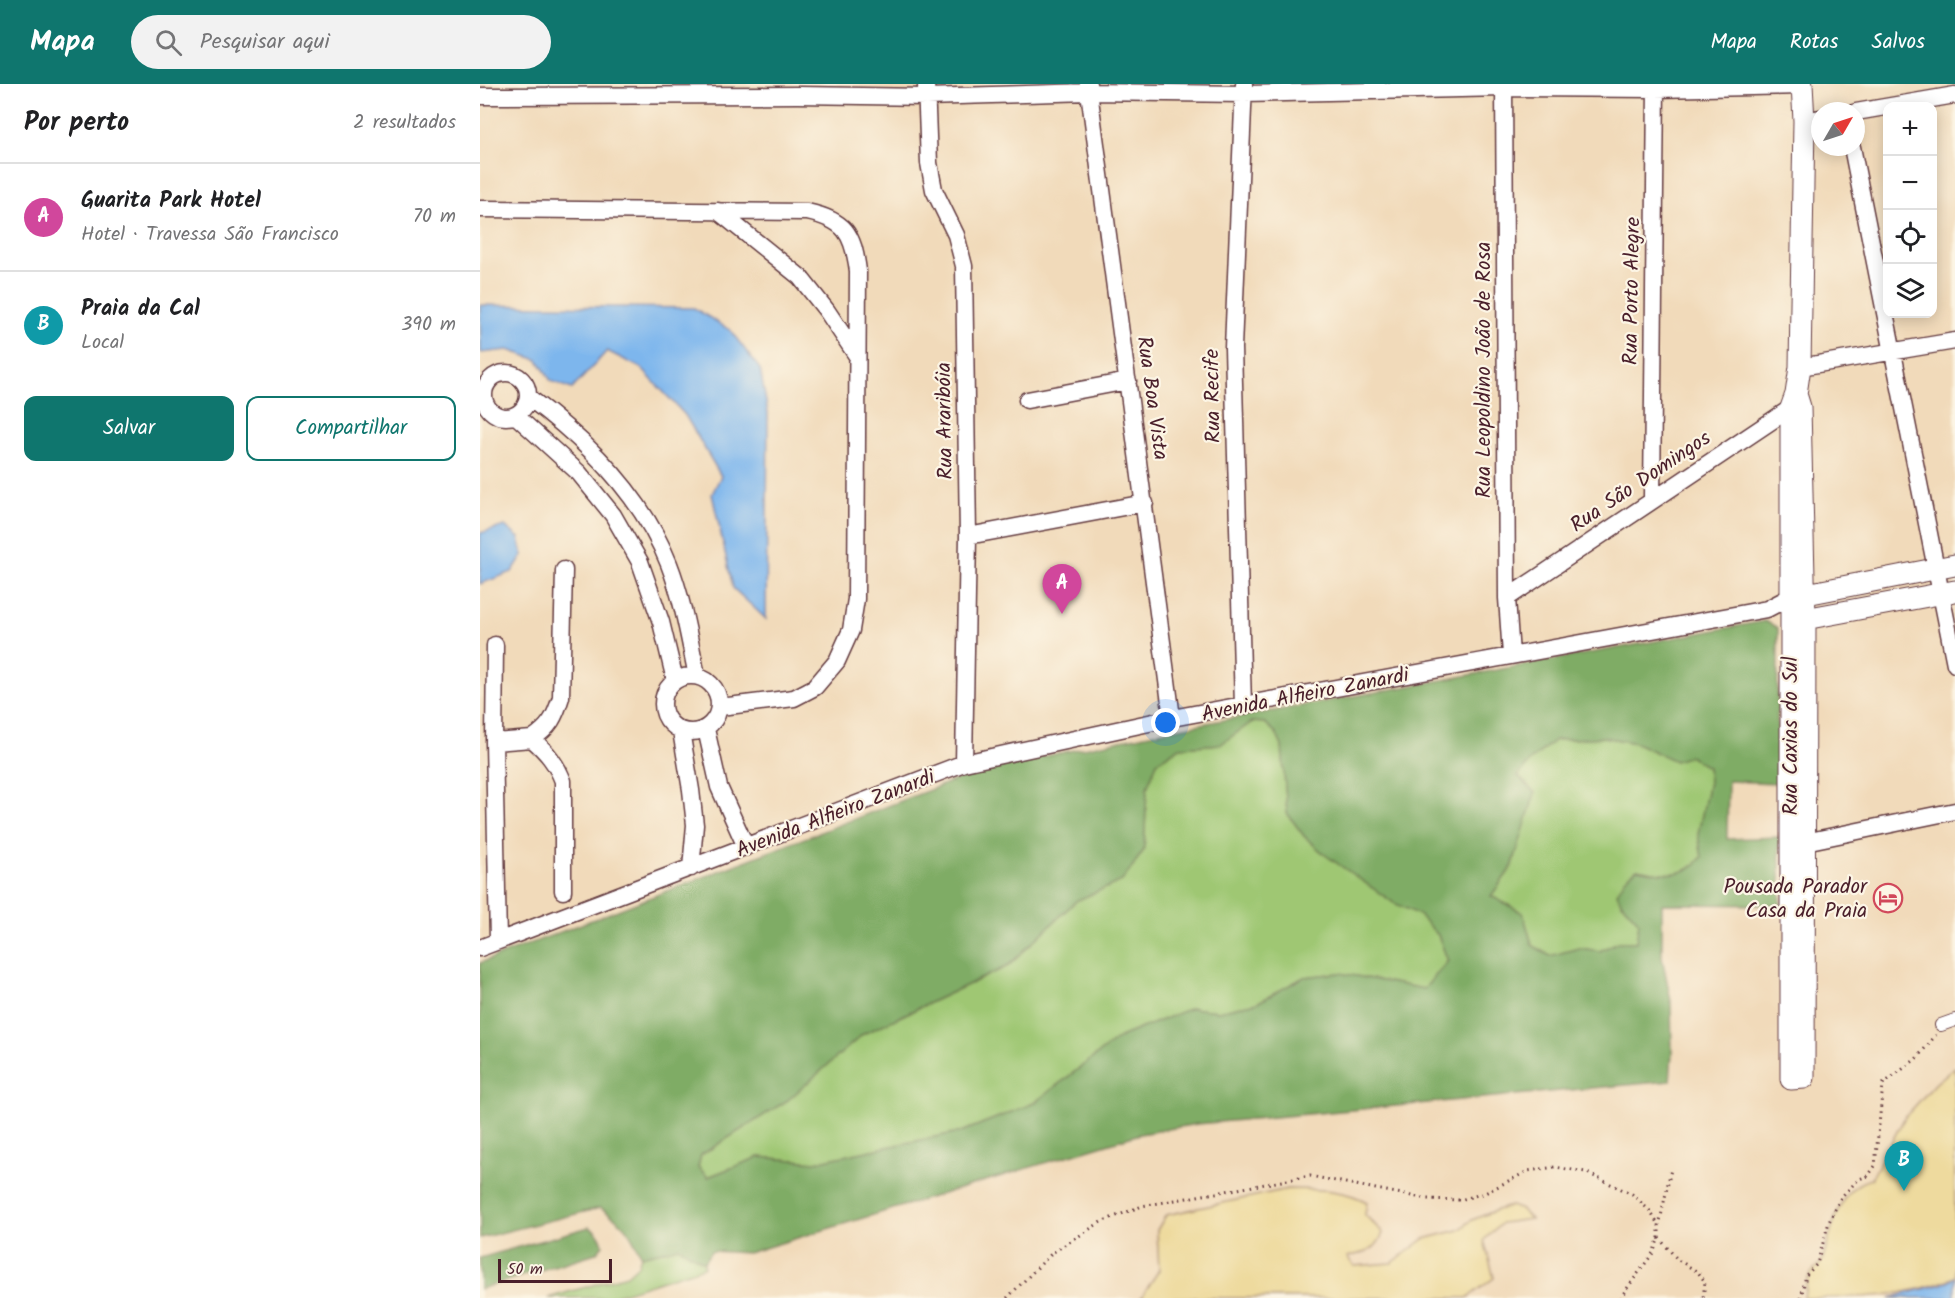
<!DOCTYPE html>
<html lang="pt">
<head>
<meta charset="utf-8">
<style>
  :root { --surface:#fff; --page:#f2f2f2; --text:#202124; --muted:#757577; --line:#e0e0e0; --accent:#0f766e }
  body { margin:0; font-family:Kalam,sans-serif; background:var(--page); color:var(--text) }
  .controls { position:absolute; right:18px; top:18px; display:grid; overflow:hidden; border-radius:12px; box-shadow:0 3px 15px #0003 }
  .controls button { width:54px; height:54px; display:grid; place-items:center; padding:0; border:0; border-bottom:2px solid var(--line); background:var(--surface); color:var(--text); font:30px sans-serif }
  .compass { position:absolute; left:1331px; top:18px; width:54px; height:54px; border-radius:50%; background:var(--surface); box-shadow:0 3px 15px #0003; rotate:51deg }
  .scale { position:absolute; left:18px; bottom:15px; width:114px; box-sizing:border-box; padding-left:6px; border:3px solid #4a1f2b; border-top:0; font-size:16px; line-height:21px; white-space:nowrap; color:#4a1f2b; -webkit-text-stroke:4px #fcf5e5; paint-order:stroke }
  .you { position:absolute; left:686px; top:639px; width:21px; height:21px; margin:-15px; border:4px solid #fff; border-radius:50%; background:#1a73e8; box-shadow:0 0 0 9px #1a73e833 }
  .badge { display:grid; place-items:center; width:39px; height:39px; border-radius:50%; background:var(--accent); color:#fff; font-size:20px; font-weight:700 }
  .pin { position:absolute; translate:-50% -50px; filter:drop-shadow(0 2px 3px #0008) }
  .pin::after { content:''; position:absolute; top:32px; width:21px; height:18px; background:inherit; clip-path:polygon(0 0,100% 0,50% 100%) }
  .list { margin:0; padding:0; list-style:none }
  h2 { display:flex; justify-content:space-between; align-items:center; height:78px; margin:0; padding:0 24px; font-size:26px }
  h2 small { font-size:20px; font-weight:400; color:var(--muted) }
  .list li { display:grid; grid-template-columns:39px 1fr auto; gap:18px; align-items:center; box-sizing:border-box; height:108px; padding:0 24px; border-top:2px solid var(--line) }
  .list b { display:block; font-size:22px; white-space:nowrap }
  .list p { margin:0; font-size:20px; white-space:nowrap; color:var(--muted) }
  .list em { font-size:20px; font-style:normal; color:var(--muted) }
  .actions { display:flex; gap:12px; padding:18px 24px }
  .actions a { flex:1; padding:14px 0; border:2px solid var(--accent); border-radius:12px; text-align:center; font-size:21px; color:var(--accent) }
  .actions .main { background:var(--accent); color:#fff }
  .icon { flex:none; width:33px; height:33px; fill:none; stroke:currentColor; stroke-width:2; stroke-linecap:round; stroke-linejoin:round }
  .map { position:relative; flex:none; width:1475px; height:1214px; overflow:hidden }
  header { display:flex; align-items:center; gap:36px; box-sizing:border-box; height:84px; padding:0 30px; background:var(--accent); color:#fff }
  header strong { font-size:28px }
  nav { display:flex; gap:33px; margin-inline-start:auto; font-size:21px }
  .search { width:420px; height:54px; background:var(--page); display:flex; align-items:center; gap:15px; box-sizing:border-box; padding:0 21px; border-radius:33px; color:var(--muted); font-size:22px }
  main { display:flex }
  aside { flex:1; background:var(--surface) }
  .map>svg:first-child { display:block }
</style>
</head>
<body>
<header>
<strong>Mapa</strong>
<div class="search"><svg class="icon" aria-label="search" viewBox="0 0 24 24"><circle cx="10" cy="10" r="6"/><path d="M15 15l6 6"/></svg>Pesquisar aqui</div>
<nav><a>Mapa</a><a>Rotas</a><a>Salvos</a></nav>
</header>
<main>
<aside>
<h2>Por perto<small>2 resultados</small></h2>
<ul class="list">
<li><span class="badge" style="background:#d1479c">A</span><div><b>Guarita Park Hotel</b><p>Hotel · Travessa São Francisco</p></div><em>70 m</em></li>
<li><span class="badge" style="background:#0f9aa8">B</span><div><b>Praia da Cal</b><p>Local</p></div><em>390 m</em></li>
</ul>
<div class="actions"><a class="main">Salvar</a><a>Compartilhar</a></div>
</aside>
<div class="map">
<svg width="1475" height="1214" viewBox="0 0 1475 1214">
  <rect width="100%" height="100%" fill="#fcf5e5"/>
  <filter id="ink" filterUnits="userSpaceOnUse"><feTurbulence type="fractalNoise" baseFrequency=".0167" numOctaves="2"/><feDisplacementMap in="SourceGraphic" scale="12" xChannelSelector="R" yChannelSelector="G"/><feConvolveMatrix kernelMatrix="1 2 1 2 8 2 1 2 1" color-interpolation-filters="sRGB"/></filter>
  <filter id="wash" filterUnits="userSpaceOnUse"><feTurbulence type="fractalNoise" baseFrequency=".008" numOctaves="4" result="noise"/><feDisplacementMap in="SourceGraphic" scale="24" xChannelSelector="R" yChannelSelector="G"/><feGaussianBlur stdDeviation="1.35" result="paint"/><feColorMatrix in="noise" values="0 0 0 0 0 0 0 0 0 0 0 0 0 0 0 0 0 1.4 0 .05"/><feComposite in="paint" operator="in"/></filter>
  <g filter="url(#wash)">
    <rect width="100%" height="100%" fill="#f1daba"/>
    <path fill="#9fc773" stroke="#74734f" stroke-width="1.5" d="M772,638L785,639L796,649L802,662L807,729L824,752L844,770L914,819L938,830L958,851L968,877L944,905L860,889L824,893L777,919L738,927L711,924L640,953L554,1019L484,1047L335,1078L279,1073L228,1093L218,1083L221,1071L308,1016L383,950L528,882L596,816L642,797L664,766L667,704L677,678L700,663L741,660Z
      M1124,653L1156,659L1195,677L1209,672L1228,683L1229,698L1218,750L1222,773C1204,796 1183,790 1157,785L1141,818L1159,838L1156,858H1138L1120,867L1099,864L1070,872L1052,861L1043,829L1011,812L1032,783L1054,709L1038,692L1050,677L1075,656Z
      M199,1163L224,1178V1183L127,1214H68L147,1191L158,1181L161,1172Z"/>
    <path fill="#7fac65" stroke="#646648" stroke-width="1.5" fill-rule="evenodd" d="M1285,537L1298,544L1297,699L1248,697L1247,755L1299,753L1301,821L1182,820V873L1191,917L1192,969L1190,997L717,1040L660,1050L268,1169L231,1167L224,1178L199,1163L161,1172C150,1147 144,1138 120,1124L0,1154V879L504,685L689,646ZM772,638L785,639L796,649L802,662L807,729L824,752L844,770L914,819L938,830L958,851L968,877L944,905L860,889L824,893L777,919L738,927L711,924L640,953L554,1019L484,1047L335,1078L279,1073L228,1093L218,1083L221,1071L308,1016L383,950L528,882L596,817L642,797L664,766L667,704L677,678L700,663L741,660ZM1124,653L1156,659L1195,677L1209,672L1228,683L1229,698L1218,750L1222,773C1204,796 1183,790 1157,785L1145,795L1137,809L1141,818L1159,838L1156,858H1138L1120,867L1099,864L1070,872L1052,861L1043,829L1011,812L1032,783L1055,709L1038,692L1050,677L1075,656Z
      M109,1143C118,1148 121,1152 123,1161L116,1169L0,1205V1174Z"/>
    <path fill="#eeda9e" stroke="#9c7c64" stroke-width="1.5" d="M1475,983V1193C1427,1214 1376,1214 1324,1214C1325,1207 1326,1197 1330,1191C1333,1185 1339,1183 1342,1177C1353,1148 1355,1104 1391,1095L1425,1033L1456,999Z
      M808,1105C835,1106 862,1104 887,1118L885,1131L903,1149C895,1169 885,1168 867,1173L874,1182L912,1179L944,1155L979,1146L992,1136L1017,1126L1031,1122L1041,1126L1051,1135L1022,1139L1004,1156L1014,1194L987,1214H661L679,1186L677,1146L686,1131Z"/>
    <path fill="#7db6ed" stroke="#646a8c" stroke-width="1.5" d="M0,221L214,224L250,246L280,285L288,329L286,535L253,504L232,410L241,392L205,331L161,284L127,267L92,305L71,297L58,276L28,266L1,269Z
      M25,442L39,454L43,471L32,488L0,500V449Z
      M1475,1193V1214H1410L1462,1200Z"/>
  </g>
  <g filter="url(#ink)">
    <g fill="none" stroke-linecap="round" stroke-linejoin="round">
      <g stroke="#633b40" stroke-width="14">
        <path id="pedestrian" d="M1461,941L1475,936"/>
      </g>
      <g stroke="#633b40" stroke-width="19">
        <path id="minor" d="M446,0L449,79L454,106L476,151L484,182L488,452L484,679
          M608,0L692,634
          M1024,0L1027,514L1031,571
          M0,12L318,11L446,13L609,8L764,10L1024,4L1176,5L1322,2
          M1376,28L1475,11
          M1324,37L1340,34
          M1372,63L1475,580
          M0,125L327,128C365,136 373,149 378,187L376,515L371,546L357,577L335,603L314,614L240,623
          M238,127L320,193L347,227L377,272
          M1320,283L1475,257
          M4 311a22 22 0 1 1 44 0a22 22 0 1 1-44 0Z
          M48,313C106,356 162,411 189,480C203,516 209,554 217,592
          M547,316L648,297
          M35,331L99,389L133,431L160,478L181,538L195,596
          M1172,415L1176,0
          M488,452L665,419
          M1027,514L1311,324L1319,323
          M15,561L14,658L18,857
          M183 620a28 28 0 1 1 56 0a28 28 0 1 1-56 0Z
          M763,622L753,264L764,0
          M226,645L239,703L266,763
          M201,647L211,706L215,741L211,784
          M14,658L52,655
          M1315,760L1475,727
          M83,807V697C76,679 67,668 52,655C70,643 75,633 81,613L84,486
          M0,864L484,679L692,634L1287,525L1310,513"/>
      </g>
      <g stroke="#633b40" stroke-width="23">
        <path id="tertiary" d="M1316,310L1320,323L1325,536L1324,994L1311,995V324L1316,310L1320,283L1324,37L1322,0
          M1311,513L1475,481
          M1314,537L1475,507"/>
      </g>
      <path stroke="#633b40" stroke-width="3" stroke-dasharray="1.5 4.5" stroke-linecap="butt" d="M1179,1154L1198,1176L1218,1188L1225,1198L1223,1214
        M527,1214L572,1169L621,1138L662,1122L830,1092L947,1115L980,1116L1005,1109L1048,1087L1075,1083L1105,1088L1152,1110L1170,1127L1179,1142
        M1140,1214L1173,1169L1179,1154V1142L1191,1085
        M1321,1214L1326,1191L1337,1180L1349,1138L1361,1113L1379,1095L1388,1092L1395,1082L1403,1000L1436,975L1456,951"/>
      <use href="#pedestrian" stroke="#fff" stroke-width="12"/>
      <use href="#minor" stroke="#fff" stroke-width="16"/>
      <use href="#tertiary" stroke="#fff" stroke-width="21"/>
    </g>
  </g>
  <defs>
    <g id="hotel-ring" transform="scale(1.5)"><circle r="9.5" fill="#fcf5e5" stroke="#d1495b" stroke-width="1.5"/><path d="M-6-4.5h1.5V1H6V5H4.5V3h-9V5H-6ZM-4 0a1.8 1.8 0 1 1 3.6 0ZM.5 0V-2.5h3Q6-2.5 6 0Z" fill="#d1495b"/></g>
  </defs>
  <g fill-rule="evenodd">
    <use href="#hotel-ring" x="1408" y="814"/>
  </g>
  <g text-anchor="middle" stroke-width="4.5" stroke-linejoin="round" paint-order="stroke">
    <g font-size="21" fill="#4a1f2b" stroke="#fcf5e5">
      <text transform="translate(1151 207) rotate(-89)" y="7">Rua Porto Alegre</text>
      <text transform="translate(1003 286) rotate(-90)" y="7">Rua Leopoldino João de Rosa</text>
      <text transform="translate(732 312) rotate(-91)" y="7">Rua Recife</text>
      <text transform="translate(673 314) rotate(82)" y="7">Rua Boa Vista</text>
      <text transform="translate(464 337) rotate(-91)" y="7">Rua Araribóia</text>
      <text transform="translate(1160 397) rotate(-34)" y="7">Rua São Domingos</text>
      <text transform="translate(825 610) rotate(-11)" y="7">Avenida Alfieiro Zanardi</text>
      <text transform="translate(1310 652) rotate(-90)" y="7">Rua Caxias do Sul</text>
      <text transform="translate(355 729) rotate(-21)" y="7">Avenida Alfieiro Zanardi</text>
    </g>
    <g font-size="21" fill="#4a1f2b" stroke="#fcf5e5" text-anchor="end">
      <text x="1387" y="809">Pousada Parador<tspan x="1387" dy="24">Casa da Praia</tspan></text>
    </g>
  </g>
</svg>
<div class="controls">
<button>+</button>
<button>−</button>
<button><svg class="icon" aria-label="locate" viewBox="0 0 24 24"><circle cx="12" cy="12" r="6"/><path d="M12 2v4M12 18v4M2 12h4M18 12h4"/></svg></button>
<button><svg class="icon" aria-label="layers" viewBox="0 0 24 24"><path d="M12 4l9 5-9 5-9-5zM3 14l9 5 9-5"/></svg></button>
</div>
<svg class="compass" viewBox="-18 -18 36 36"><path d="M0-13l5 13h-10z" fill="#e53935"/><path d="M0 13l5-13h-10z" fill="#757577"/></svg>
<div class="scale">50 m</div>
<div class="you"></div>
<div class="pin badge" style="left:582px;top:530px;background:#d1479c">A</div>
<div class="pin badge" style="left:1424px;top:1107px;background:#0f9aa8">B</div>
</div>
</main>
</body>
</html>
